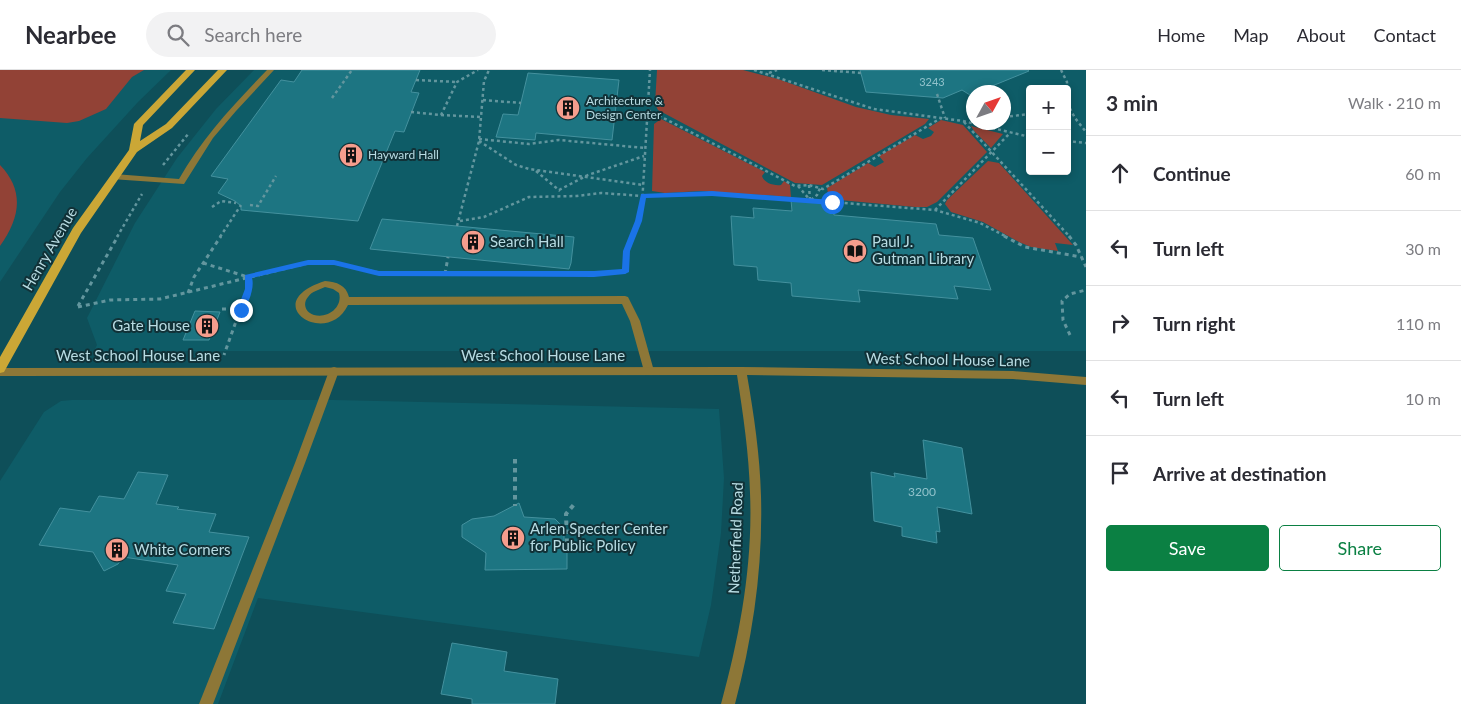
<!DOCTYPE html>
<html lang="en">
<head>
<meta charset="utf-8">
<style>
  :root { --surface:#fff; --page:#f2f2f3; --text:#2b2b33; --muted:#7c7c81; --line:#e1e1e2; --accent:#0b8043 }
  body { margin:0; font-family:Lato,sans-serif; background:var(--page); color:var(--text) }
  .controls { position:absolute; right:15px; top:15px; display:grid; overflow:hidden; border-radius:5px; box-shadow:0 2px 8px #0003 }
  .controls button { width:45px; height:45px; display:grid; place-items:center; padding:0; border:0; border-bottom:1px solid var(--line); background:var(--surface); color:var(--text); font:25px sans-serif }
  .compass { position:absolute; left:966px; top:15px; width:45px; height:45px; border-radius:50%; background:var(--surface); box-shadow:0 2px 8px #0003; rotate:50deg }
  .stop { position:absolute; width:15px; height:15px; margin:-11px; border:4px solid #1a73e8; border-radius:50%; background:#fff }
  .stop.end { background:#1a73e8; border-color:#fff; box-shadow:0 1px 5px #0008 }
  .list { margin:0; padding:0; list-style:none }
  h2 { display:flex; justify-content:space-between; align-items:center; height:65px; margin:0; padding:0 20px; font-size:21px }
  h2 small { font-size:16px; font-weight:400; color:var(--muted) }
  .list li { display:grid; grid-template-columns:32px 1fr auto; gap:15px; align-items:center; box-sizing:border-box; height:75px; padding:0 20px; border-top:1px solid var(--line) }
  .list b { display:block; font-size:19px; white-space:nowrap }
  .list em { font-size:16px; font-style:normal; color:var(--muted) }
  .actions { display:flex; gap:10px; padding:15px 20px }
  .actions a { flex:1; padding:11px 0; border:1px solid var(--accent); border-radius:5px; text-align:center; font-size:18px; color:var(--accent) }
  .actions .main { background:var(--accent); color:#fff }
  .icon { flex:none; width:28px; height:28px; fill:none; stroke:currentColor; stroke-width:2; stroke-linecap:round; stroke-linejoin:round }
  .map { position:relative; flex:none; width:1086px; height:634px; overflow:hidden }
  header { display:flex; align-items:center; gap:30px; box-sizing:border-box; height:70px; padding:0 25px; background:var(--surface); border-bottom:1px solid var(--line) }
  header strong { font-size:24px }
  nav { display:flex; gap:28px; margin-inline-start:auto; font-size:18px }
  .search { width:350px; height:45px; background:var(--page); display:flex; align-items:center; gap:12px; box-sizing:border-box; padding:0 18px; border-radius:28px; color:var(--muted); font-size:19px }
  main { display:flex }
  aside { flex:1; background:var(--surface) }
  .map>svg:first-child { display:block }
</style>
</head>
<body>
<header>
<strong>Nearbee</strong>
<div class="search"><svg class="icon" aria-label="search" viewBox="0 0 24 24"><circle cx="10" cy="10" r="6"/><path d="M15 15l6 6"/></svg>Search here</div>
<nav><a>Home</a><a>Map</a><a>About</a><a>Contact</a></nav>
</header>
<main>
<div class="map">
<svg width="1086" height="634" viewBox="0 0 1086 634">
  <rect width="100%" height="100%" fill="#0e4f59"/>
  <path fill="#0e5c67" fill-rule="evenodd" d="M0,0H171L138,32L87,88L60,122L0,212Z
    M254,0H1086V281H94L97,275L87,248L135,153L177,88L216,39ZM1030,19H1067V101H1030ZM974,22H1004V52H974Z
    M72,330H334L719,339L724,408L721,463L711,535L699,587L258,528L218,634H0V411L44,342L61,331Z"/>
  <path fill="#924236" d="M0,0H144L132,7L106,39L79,51L67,53L0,48Z
    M657,0H743L778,9L856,37L891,45L929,49L925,54L822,115L795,113L658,40L655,34Z
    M661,49L765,102L762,106C764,113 774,116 781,115L784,111L790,115L791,127L701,121L665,123L652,121L654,54Z
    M941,50L963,55L987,82L937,132L927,137H915L829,129L827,118L868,93L875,97L884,92L879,86L915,65L923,69L931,66L934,62L928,58Z
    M971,56L1003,64L991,78L974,61Z
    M988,91L999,93L1073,175L1055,173L1058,181L1031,177L1019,172L983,152L951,142L945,134L947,130Z
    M0,95C25,121 20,148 0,176Z"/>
  <path fill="#1d7582" stroke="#44919e" d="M302,0H420L411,22L419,23L404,62L395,61L358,151L241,140V136L235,131L218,123L228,109L211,106L281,10L294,12Z
    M860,0H1028L1029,1L970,25L962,20L943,28L866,22Z
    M528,3L619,10L612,70L536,63L535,70L496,67L503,44L518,45Z
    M791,130L832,134L834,145L936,154L939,165L973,168L991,220L954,216L958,229L858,220L860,232L792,226L791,213L758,210L757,197L734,195L731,146L754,148L753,138L792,141Z
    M382,149L574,167L571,193L569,199L370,179Z
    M195,241L220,242L209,270H183Z
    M923,370L962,378L968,417L972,444L937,437L940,462L936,461L937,473L902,466V457L874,451L871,402L895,407L894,403L927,409Z
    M138,402L168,405L156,434L179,437L177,439L216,444L209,462L249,467L214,559L173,553L186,524L166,521L178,495L123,487L118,494L104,501L93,482L39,475L60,438L90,442L99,426L124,429Z
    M519,433L524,447L555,449L564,458V473H567V499L485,500L486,483L462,467V455L472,449L494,446Z
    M452,573L507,582L504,601L558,609L555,634H472V629L441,624Z"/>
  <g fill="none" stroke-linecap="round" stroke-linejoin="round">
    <path stroke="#63969e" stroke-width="2.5" stroke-dasharray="3 3" stroke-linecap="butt" d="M754,0L874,39L963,51L1030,67
      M822,0L861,3
      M1061,0L1067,12V25
      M769,3L777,0
      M416,10L457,12
      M937,24L945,48
      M332,28L352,0
      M483,30L521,33
      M1067,33L1075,48L1086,62
      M648,40L795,116L809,115L823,119L941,48
      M411,42L441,45L457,12L478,0
      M441,45L481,47
      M1004,47L1030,44
      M964,52L1070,167
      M479,69L529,74L559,70L645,78
      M479,71L516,95L529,99L643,115
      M1067,71L1086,73
      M163,95L189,63
      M536,101L560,121
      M809,115L810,131
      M798,116L810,130
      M559,120L588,105L644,86
      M811,130L817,125L820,118
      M250,135L258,136L276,106
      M212,137L221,131L236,133
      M935,140L1010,63
      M460,151L484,147L529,127L577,126L601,123L643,126L712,123L935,140L980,153L1007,167
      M457,156L479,71L484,11L489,0
      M117,167L142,124
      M220,167L241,135
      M632,167L639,151L642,135L650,0"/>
    <path stroke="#63969e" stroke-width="3" stroke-dasharray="4 4" stroke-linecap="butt" d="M1004,166L1025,177L1081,187
      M1069,166L1076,175L1086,197
      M203,193L248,207L250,212L224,285
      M445,204L448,187
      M188,223L194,207L221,166
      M78,236L118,166
      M78,237L110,230L160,229L308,193H335L379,203L594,204L625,202L626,181L633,166
      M222,239H241
      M1070,265L1063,250L1062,231L1070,224L1086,220"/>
    <path stroke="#63969e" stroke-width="4" stroke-dasharray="4.5 4.5" stroke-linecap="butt" d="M515,389V436
      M567,473L566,444L576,432"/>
    <path fill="#8d7737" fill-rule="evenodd" d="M267,0H274L236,41L213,68L184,114L111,109L110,107L114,104L179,109C202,68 234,34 267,0Z
      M325,211C337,212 346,215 349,227L625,226L628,227L640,251L654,301L652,304H646L644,301L630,251L622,234L348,235C327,279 256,233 325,211ZM325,217L333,219L339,223C343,237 328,249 314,245C306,243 302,234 308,227C312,221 319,220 325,217Z
      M334,297L337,298L339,301L305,393L213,634H199L295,393L329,301L331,298Z"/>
    <path fill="#8d7737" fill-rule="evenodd" d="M741,297L1013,301L1086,307V315L1013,309L747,305C754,345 760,386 761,426C763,497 753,566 735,634H721C740,565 753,494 750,423C749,383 743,344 737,305L0,306V298Z"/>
    <path fill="#cba736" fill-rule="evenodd" d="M186,0H195L143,55L140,71L166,54L218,0H227L172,58L137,82L81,163L4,302L0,303V287L73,158L129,80L134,54Z"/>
  </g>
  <path fill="#1a73e8" d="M712,121L832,130L835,132L832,135L712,126L646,128L642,151L630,181L629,202L625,204L594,207L379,206L334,195H308L252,208C255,217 248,237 241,242L237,240L245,219V205L308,190H334L379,201H594L622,199L623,181L635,151L641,124Z"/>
  <defs>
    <g id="building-disc" transform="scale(1.25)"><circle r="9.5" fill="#f59d8d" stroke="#113137"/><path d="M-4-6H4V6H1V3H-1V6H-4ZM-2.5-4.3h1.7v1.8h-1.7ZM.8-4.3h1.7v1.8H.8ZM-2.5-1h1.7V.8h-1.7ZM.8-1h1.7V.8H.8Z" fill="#111"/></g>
    <g id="library-disc" transform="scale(1.25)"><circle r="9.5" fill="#f59d8d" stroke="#113137"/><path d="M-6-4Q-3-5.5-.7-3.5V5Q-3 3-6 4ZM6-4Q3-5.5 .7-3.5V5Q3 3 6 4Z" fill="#111"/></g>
  </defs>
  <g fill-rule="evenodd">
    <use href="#building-disc" x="568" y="38"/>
    <use href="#building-disc" x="351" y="85"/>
    <use href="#building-disc" x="473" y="172"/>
    <use href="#library-disc" x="855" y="181"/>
    <use href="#building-disc" x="207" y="256"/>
    <use href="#building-disc" x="513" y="468"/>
    <use href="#building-disc" x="117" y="480"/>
  </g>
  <g text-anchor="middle" stroke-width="4" stroke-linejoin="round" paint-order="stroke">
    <g font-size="11" fill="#91c2cb">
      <text x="932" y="16">3243</text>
    </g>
    <g font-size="12" fill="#b8dce3" stroke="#113137" text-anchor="start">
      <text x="586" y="35">Architecture &amp;<tspan x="586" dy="14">Design Center</tspan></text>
      <text x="368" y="89">Hayward Hall</text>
    </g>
    <g font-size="12" fill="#91c2cb">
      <text x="922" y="426">3200</text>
    </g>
    <g font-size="15" fill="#b8dce3" stroke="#113137" text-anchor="start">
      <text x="490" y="177">Search Hall</text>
      <text x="872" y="177">Paul J.<tspan x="872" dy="17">Gutman Library</tspan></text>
      <text x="190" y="261" text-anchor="end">Gate House</text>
      <text x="530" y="464">Arlen Specter Center<tspan x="530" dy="17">for Public Policy</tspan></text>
      <text x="134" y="485">White Corners</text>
    </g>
    <g font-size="15" fill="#b8dce3" stroke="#113137">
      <text transform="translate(50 179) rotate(-60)" y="5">Henry Avenue</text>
      <text x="138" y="291">West School House Lane</text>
      <text x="543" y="291">West School House Lane</text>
      <text transform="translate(948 290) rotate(1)" y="5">West School House Lane</text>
      <text transform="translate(736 468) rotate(-88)" y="5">Netherfield Road</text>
    </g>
  </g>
</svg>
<div class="controls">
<button>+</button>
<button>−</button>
</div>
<svg class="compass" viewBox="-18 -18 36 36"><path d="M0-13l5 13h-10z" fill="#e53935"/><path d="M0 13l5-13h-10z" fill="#7c7c81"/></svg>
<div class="stop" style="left:832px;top:132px"></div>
<div class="stop end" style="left:241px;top:240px"></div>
</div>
<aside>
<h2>3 min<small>Walk · 210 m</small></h2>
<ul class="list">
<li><svg class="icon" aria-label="ahead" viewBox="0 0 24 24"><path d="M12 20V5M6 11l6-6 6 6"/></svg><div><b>Continue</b></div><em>60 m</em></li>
<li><svg class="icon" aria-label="left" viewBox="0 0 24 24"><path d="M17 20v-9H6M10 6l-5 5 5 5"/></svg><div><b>Turn left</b></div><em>30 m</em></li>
<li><svg class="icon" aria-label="right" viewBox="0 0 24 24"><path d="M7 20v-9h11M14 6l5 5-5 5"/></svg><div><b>Turn right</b></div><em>110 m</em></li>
<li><svg class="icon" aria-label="left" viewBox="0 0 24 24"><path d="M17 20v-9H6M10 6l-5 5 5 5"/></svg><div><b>Turn left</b></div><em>10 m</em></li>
<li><svg class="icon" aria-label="arrive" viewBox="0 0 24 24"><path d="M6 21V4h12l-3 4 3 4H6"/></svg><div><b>Arrive at destination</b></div></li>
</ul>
<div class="actions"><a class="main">Save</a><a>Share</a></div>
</aside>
</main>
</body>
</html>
